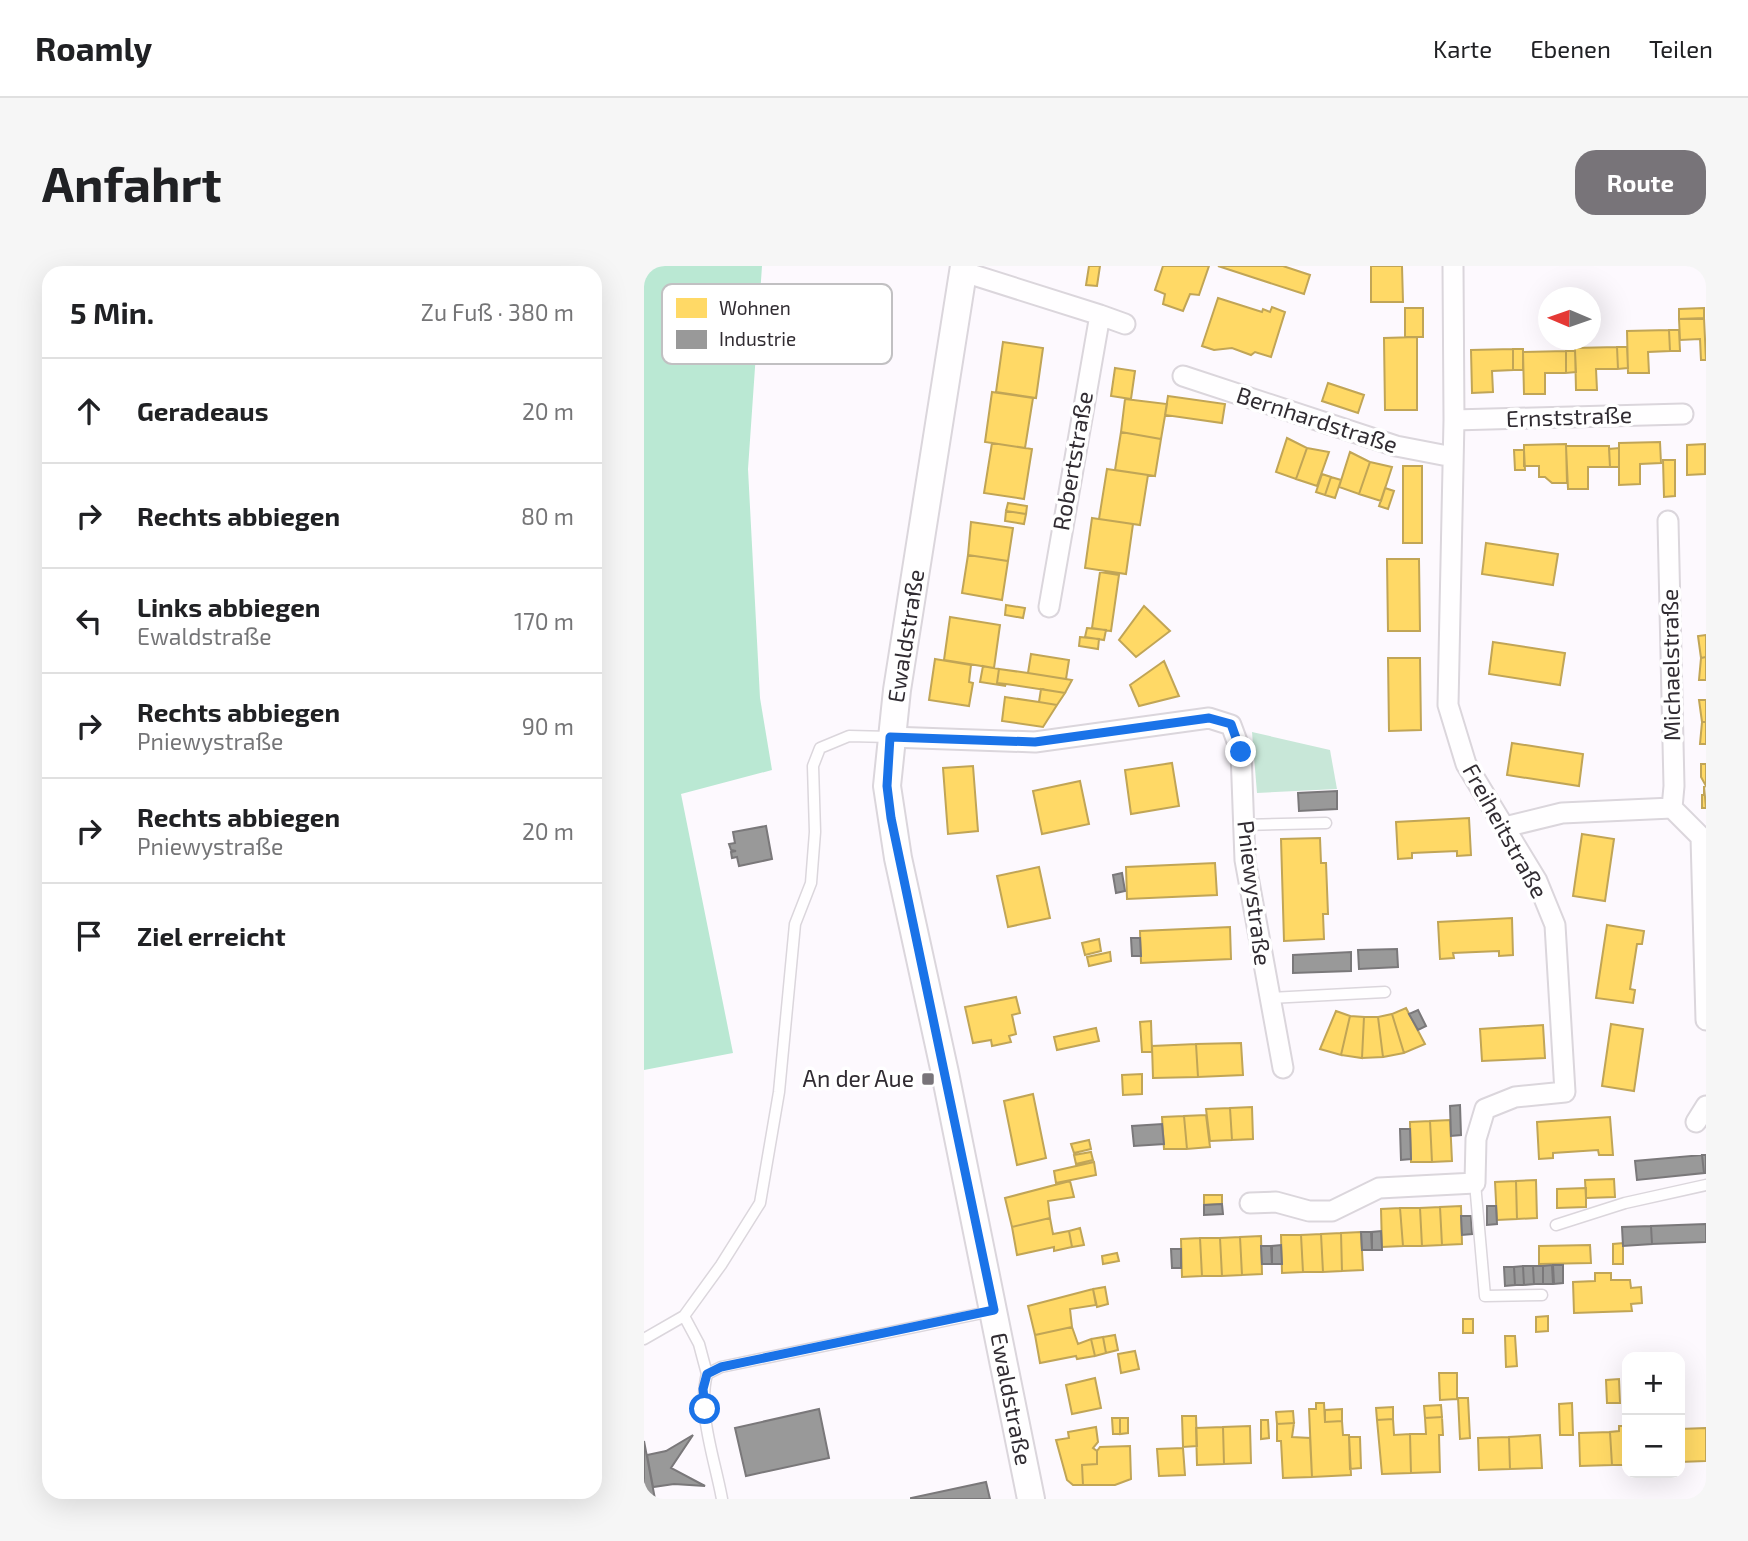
<!DOCTYPE html>
<html lang="de">
<head>
<meta charset="utf-8">
<style>
  :root { --surface:#fff; --page:#f6f6f6; --text:#202124; --muted:#757577; --line:#e0e0e0; --accent:#787479 }
  body { margin:0; font-family:"Exo 2",sans-serif; background:var(--page); color:var(--text) }
  .controls { position:absolute; right:21px; bottom:21px; display:grid; overflow:hidden; border-radius:14px; box-shadow:0 7px 28px #0002 }
  .controls button { width:63px; height:63px; display:grid; place-items:center; padding:0; border:0; border-bottom:2px solid var(--line); background:var(--surface); color:var(--text); font:35px sans-serif }
  .compass { position:absolute; left:894px; top:21px; width:63px; height:63px; border-radius:50%; background:var(--surface); box-shadow:0 7px 28px #0002; rotate:272deg }
  .stop { position:absolute; width:21px; height:21px; margin:-16px; border:5px solid #1a73e8; border-radius:50%; background:#fff }
  .stop.end { background:#1a73e8; border-color:#fff; box-shadow:0 2px 7px #0008 }
  .list { margin:0; padding:0; list-style:none }
  h2 { display:flex; justify-content:space-between; align-items:center; height:91px; margin:0; padding:0 28px; font-size:30px }
  h2 small { font-size:23px; font-weight:400; color:var(--muted) }
  .list li { display:grid; grid-template-columns:46px 1fr auto; gap:21px; align-items:center; box-sizing:border-box; height:105px; padding:0 28px; border-top:2px solid var(--line) }
  .list b { display:block; font-size:26px; white-space:nowrap }
  .list p { margin:0; font-size:23px; white-space:nowrap; color:var(--muted) }
  .list em { font-size:23px; font-style:normal; color:var(--muted) }
  .icon { flex:none; width:38px; height:38px; fill:none; stroke:currentColor; stroke-width:2; stroke-linecap:round; stroke-linejoin:round }
  .map { position:relative; flex:none; width:1062px; height:1233px; overflow:hidden; border-radius:21px }
  header { display:flex; align-items:center; gap:42px; box-sizing:border-box; height:98px; padding:0 35px; background:var(--surface); border-bottom:2px solid var(--line) }
  header strong { font-size:33px }
  nav { display:flex; gap:38px; margin-inline-start:auto; font-size:24px }
  .intro { display:flex; align-items:center; justify-content:space-between; box-sizing:border-box; height:168px; padding:0 42px }
  h1 { margin:0; font-size:49px }
  .button { padding:18px 32px; border-radius:21px; background:var(--accent); color:#fff; font-size:24px; font-weight:700 }
  main { display:flex; gap:42px; padding:0 42px }
  aside { flex:1; background:var(--surface); border-radius:21px; box-shadow:0 7px 28px #0002 }
  .map>svg:first-child { display:block }
</style>
</head>
<body>
<header>
<strong>Roamly</strong>
<nav><a>Karte</a><a>Ebenen</a><a>Teilen</a></nav>
</header>
<div class="intro"><h1>Anfahrt</h1><a class="button">Route</a></div>
<main>
<aside>
<h2>5 Min.<small>Zu Fuß · 380 m</small></h2>
<ul class="list">
<li><svg class="icon" aria-label="ahead" viewBox="0 0 24 24"><path d="M12 20V5M6 11l6-6 6 6"/></svg><div><b>Geradeaus</b></div><em>20 m</em></li>
<li><svg class="icon" aria-label="right" viewBox="0 0 24 24"><path d="M7 20v-9h11M14 6l5 5-5 5"/></svg><div><b>Rechts abbiegen</b></div><em>80 m</em></li>
<li><svg class="icon" aria-label="left" viewBox="0 0 24 24"><path d="M17 20v-9H6M10 6l-5 5 5 5"/></svg><div><b>Links abbiegen</b><p>Ewaldstraße</p></div><em>170 m</em></li>
<li><svg class="icon" aria-label="right" viewBox="0 0 24 24"><path d="M7 20v-9h11M14 6l5 5-5 5"/></svg><div><b>Rechts abbiegen</b><p>Pniewystraße</p></div><em>90 m</em></li>
<li><svg class="icon" aria-label="right" viewBox="0 0 24 24"><path d="M7 20v-9h11M14 6l5 5-5 5"/></svg><div><b>Rechts abbiegen</b><p>Pniewystraße</p></div><em>20 m</em></li>
<li><svg class="icon" aria-label="arrive" viewBox="0 0 24 24"><path d="M6 21V4h12l-3 4 3 4H6"/></svg><div><b>Ziel erreicht</b></div></li>
</ul>
</aside>
<div class="map">
<svg width="1062" height="1233" viewBox="0 0 1062 1233">
  <rect width="100%" height="100%" fill="#fdf9fe"/>
  <path fill="#c8e7d8" d="M608,466L686,484L693,523L613,527Z"/>
  <path fill="#bae8d3" d="M0,0H118L104,203L116,432L128,504L37,528L89,787L0,804Z"/>
  <path fill="#ffd966" stroke="#c1a556" stroke-width="2" d="M445,0H456L453,20L442,19Z
    M519,0H565L555,29L546,28L539,45L519,38L521,28L511,24Z
    M574,0H639L666,9L660,28Z
    M727,0H758L759,36H727Z
    M574,32L618,46L619,43L626,46L628,41L641,46L627,91L611,86L607,89L588,82L570,84L558,80Z
    M761,42H779V71H761Z
    M1060,42V53H1035V43Z
    M1060,52L1062,94H1057L1056,73L1036,74L1035,53Z
    M1025,64H1035L1036,85H1026Z
    M1025,64L1026,85L1004,86L1005,107H984L983,65Z
    M773,71V144H741L740,72Z
    M359,76L399,82L392,132L352,126Z
    M973,81H983L984,102L974,103Z
    M973,81L974,103H952L953,124H932L931,82Z
    M869,83H879V104H869Z
    M869,83V104L848,105L849,126L828,127L827,84Z
    M922,85H931L932,106L922,107Z
    M922,85V107H901V128H880L879,86Z
    M471,102L491,105L487,133L467,130Z
    M684,117L720,129L714,147L678,135Z
    M348,126L389,132L381,182L341,176Z
    M524,130L581,138L578,157L521,149Z
    M481,133L523,138L517,173L477,166Z
    M477,166L517,173L511,210L471,204Z
    M643,172L663,182L652,213L632,206Z
    M1016,176L1017,197L996,198V218L975,219V177Z
    M348,177L388,183L380,233L340,227Z
    M922,178L923,217H908L901,211H895V200H880V179Z
    M1061,178V208L1043,209V179Z
    M922,180H965L966,201H944V223H924Z
    M663,182L685,186L673,220L652,213Z
    M975,182V201H966L965,183Z
    M870,184H880L881,204H871Z
    M706,186L726,196L715,228L695,221Z
    M1019,194H1031V230L1020,231Z
    M726,196L748,201L737,235L715,228Z
    M759,200H778V277H759Z
    M463,203L504,209L496,259L455,253Z
    M678,208L687,211L681,229L672,226Z
    M687,211L697,214L691,232L681,229Z
    M741,222L750,225L744,243L735,240Z
    M364,237L383,240L382,248L362,245Z
    M362,245L382,248L380,258L361,255Z
    M448,252L489,258L482,308L441,302Z
    M327,256L369,262L364,295L324,289Z
    M842,277L914,288L909,319L838,308Z
    M324,289L364,295L358,334L318,327Z
    M743,293H775L776,365H744Z
    M456,306L475,309L467,365L448,362Z
    M362,339L381,342L379,352L361,349Z
    M500,340L526,365L492,391L475,374Z
    M306,351L356,359L350,402L300,394Z
    M443,362L462,364L460,374L441,371Z
    M1062,369V391L1057,392L1054,370Z
    M436,371L455,373L454,383L435,380Z
    M849,376L921,387L916,419L845,408Z
    M387,388L425,394L422,413L384,407Z
    M1062,391V414H1055L1057,392Z
    M744,392H776L777,464L745,465Z
    M291,393L327,399L325,416L329,417L325,440L285,434Z
    M520,395L535,430L495,440L486,419Z
    M339,400L355,403L353,417L362,420L336,416Z
    M355,403L384,407L428,414L421,427L362,418L353,417Z
    M397,423L421,427L413,439L395,436Z
    M361,431L395,436L413,439L399,461L358,455Z
    M1055,434H1062V456H1058Z
    M1058,456H1062V478H1056Z
    M868,477L939,488L935,520L863,509Z
    M528,497L535,540L487,548L481,504Z
    M1057,498H1062V520L1057,511Z
    M329,500L334,565L304,568L299,502Z
    M436,515L445,558L398,568L389,525Z
    M1060,520L1062,542H1058V529H1060Z
    M825,552L827,589L813,590V585L768,587V592L754,593L752,556Z
    M938,568L970,573L961,635L929,630Z
    M676,572L677,597H682L684,648H679L680,673L640,675L637,573Z
    M571,597L573,629L483,633L482,601Z
    M395,601L406,652L364,661L353,610Z
    M868,652L869,689L855,690V685L809,687L810,692L796,693L794,656Z
    M963,659L1000,665L998,678H993L986,723L991,724L989,737L952,732Z
    M586,661L587,693L497,697L496,665Z
    M455,673L457,685L441,689L438,677Z
    M466,686L467,695L445,700L443,691Z
    M372,731L376,747L368,749L372,768L365,770L367,776L348,780L347,774L329,777L321,741Z
    M762,742L781,778L760,787L748,748Z
    M692,745L706,750L697,789L676,783Z
    M748,748L760,787L739,791L734,751Z
    M706,750L720,751L718,792L697,789Z
    M720,751H734L739,791L718,792Z
    M507,755L508,786H498L496,756Z
    M967,758L999,763L990,825L958,820Z
    M899,759L901,792L838,795L836,763Z
    M452,762L455,775L413,784L410,771Z
    M597,777L599,809L554,811L552,778Z
    M552,778L554,811L509,812L508,780Z
    M498,808V828L479,829L478,809Z
    M389,828L402,892L373,899L360,835Z
    M608,841L609,873L588,874L586,842Z
    M586,842L588,874L566,875L562,843Z
    M562,849L566,881L543,883L540,850Z
    M540,850L543,883H520L518,851Z
    M966,851L969,889H955L954,884L909,887V892L895,893L893,856Z
    M806,854L808,895L788,896L786,855Z
    M786,855L788,896H767L766,856Z
    M445,874L447,883L430,887L427,878Z
    M447,886L449,894L432,898L430,889Z
    M450,896L452,909L412,917L410,905Z
    M970,913L971,931L942,932L941,914Z
    M892,914L893,952L873,953L872,915Z
    M426,915L430,931L404,935L406,952L368,961L361,932Z
    M872,915L873,953L853,954L851,916Z
    M942,922V941L913,942V923Z
    M560,929H578V938L560,939Z
    M817,940L818,978L798,979L796,941Z
    M796,941L798,979L778,980L776,942Z
    M756,942L759,980L738,981L737,943Z
    M756,942H776L778,980H759Z
    M406,952L409,968L425,965L428,981L410,985V981L373,989L368,961Z
    M436,962L440,979L428,981L425,965Z
    M717,966L719,1004L698,1005L697,967Z
    M697,967L698,1005L679,1006L677,968Z
    M677,968L679,1006H659L657,969Z
    M637,969H657L659,1006L638,1007Z
    M617,970L618,1008L598,1009L596,971Z
    M596,971L598,1009L578,1010L576,972Z
    M556,972L558,1010L538,1011L537,973Z
    M556,972H576L578,1010H558Z
    M979,977V998H969V978Z
    M946,979L947,997L895,998V980Z
    M473,987L475,995L459,998L458,990Z
    M951,1007H967V1014H986L987,1022L997,1021L998,1037L987,1038L988,1045L930,1047L929,1016L951,1015Z
    M461,1021L464,1038L453,1041L449,1023Z
    M449,1023L452,1039L426,1043L428,1061L391,1069L384,1040Z
    M904,1050V1065L892,1066V1051Z
    M819,1053H829V1067H819Z
    M428,1061L434,1078L447,1073L451,1090L433,1093L432,1090L396,1097L391,1069Z
    M471,1069L474,1084L462,1087L459,1071Z
    M861,1070H871L873,1100L862,1101Z
    M459,1071L462,1087L451,1090L447,1073Z
    M491,1085L495,1103L477,1107L474,1088Z
    M795,1107H813V1133L796,1134Z
    M451,1112L457,1142L428,1148L422,1119Z
    M975,1113L976,1137H963L962,1114Z
    M814,1132H824L826,1172L816,1173Z
    M672,1137H680L681,1156L698,1155L699,1169H705L707,1209L668,1211L665,1143H672Z
    M928,1137L929,1169H916L915,1138Z
    M797,1139L798,1151L781,1152L780,1140Z
    M749,1141V1153L733,1154L732,1142Z
    M698,1143V1155L681,1156V1144Z
    M649,1145L650,1157L633,1158L632,1146Z
    M538,1150H552L553,1180L539,1181Z
    M798,1151L799,1169H795L796,1206L767,1207L766,1168H782L781,1152Z
    M468,1152H476V1168H469Z
    M476,1152H484V1167L476,1168Z
    M749,1153L750,1169L766,1168L767,1207L738,1208L733,1154Z
    M617,1154H624L625,1172L617,1173Z
    M650,1157L648,1171L666,1172L668,1211L639,1212L637,1175H633V1158Z
    M606,1160L607,1197L580,1198L579,1161Z
    M975,1160H983V1199H968L966,1166L975,1165Z
    M452,1161L454,1176L449,1182L453,1185V1198L438,1199L439,1219H429L423,1214L412,1174L425,1172L424,1166Z
    M579,1161L580,1198L553,1199L552,1162Z
    M1062,1162V1195L1036,1196V1163Z
    M966,1166L968,1199L936,1200L935,1167Z
    M896,1169L898,1202L866,1203L865,1171Z
    M705,1171H716L717,1202L706,1203Z
    M865,1171L866,1203L835,1204L834,1172Z
    M486,1180L487,1213L471,1219H439L438,1199L453,1198V1185L456,1181Z
    M539,1182L541,1209L515,1210L513,1183Z"/>
  <path fill="#999" stroke="#7a787a" stroke-width="2" d="M693,525V543L655,545L654,527Z
    M122,560L128,593L95,600L93,591L88,592L87,586L92,585L87,584L85,578L91,577L89,566Z
    M478,607L481,625L472,627L469,609Z
    M487,672H496L497,690H488Z
    M753,683L754,701L715,703L714,684Z
    M707,686V705L649,707V689Z
    M774,744L782,760L774,764L765,748Z
    M816,839L817,869L807,870L806,840Z
    M518,858L520,878L490,880L488,860Z
    M756,863H766L767,893L757,894Z
    M1058,889L1060,907L993,914L991,895Z
    M1058,889H1062V907H1060Z
    M578,938L579,948L560,949V939Z
    M843,940H852L853,958L843,959Z
    M817,950H827L828,968L818,969Z
    M1062,958V976L1008,978L1007,960Z
    M1007,960L1008,978L979,980L978,961Z
    M737,965L738,984H728V966Z
    M717,966H727L728,984H718Z
    M637,979L638,998H628V980Z
    M617,980H627L628,998H618Z
    M527,983H537V1002H528Z
    M908,999L909,1018H899V1000Z
    M909,999H919V1017L910,1018Z
    M879,1000L880,1019H871L870,1001Z
    M879,1000H889L890,1018L880,1019Z
    M889,1000H899V1018H890Z
    M860,1001H870L871,1019L861,1020Z
    M175,1143L185,1192L102,1210L91,1162Z
    M49,1169L27,1202L61,1220L30,1218L9,1221L3,1189L22,1185Z
    M0,1175L11,1233H0Z
    M342,1216L346,1233H267V1232Z"/>
  <g fill="none" stroke-linecap="round" stroke-linejoin="round">
    <g stroke="#dbd6dc" stroke-width="13">
      <path id="lane" d="M600,559L682,557
        M626,732L741,726
        M831,917L841,1030L898,1029
        M912,959L981,937L1062,919
        M0,1073L40,1050
        M63,1108L55,1078L40,1050L77,999L116,937L135,826L151,658L167,617L171,566L169,500L176,482L205,470L246,471
        M78,1233C71,1194 53,1146 63,1108L77,1101L348,1045"/>
    </g>
    <g stroke="#dbd6dc" stroke-width="23">
      <path id="street" d="M320,6L456,49L405,341
        M456,49L481,58
        M539,110L752,180L809,191
        M810,154L1039,148
        M246,471L391,476L565,452L587,459L597,486L601,594L639,802
        M1028,542L1057,571L1062,754
        M861,561L918,547L1028,542L1030,520L1024,255
        M1052,856L1062,840
        M606,937L632,936L665,945H688L735,922L831,917L832,873L841,843L871,831L921,826L911,659L893,615L822,498L804,439L810,154L809,0"/>
    </g>
    <g stroke="#dbd6dc" stroke-width="30">
      <path id="secondary" d="M320,0L253,424L243,520L254,592L301,807L387,1233"/>
    </g>
    <use href="#lane" stroke="#fffeff" stroke-width="10"/>
    <use href="#street" stroke="#fffeff" stroke-width="19"/>
    <use href="#secondary" stroke="#fffeff" stroke-width="26"/>
  </g>
  <g fill="none" stroke-linecap="round" stroke-linejoin="round">
    <path stroke="#1a73e8" stroke-width="9" d="M61,1143L59,1123L63,1108L77,1101L350,1044L247,552L243,520L246,471L391,476L565,452L587,458L597,486"/>
  </g>
  <rect fill="#787479" stroke="#fff" stroke-width="2.5" x="277" y="806" width="14" height="14" rx="3.5"/>
  <g text-anchor="middle" stroke-width="7" stroke-linejoin="round" paint-order="stroke">
    <g font-size="23" fill="#312c32" stroke="#fff">
      <text transform="translate(925 151) rotate(-2)" y="8">Ernststraße</text>
      <text transform="translate(673 154) rotate(18)" y="8">Bernhardstraße</text>
      <text transform="translate(429 195) rotate(-80)" y="8">Robertstraße</text>
      <text transform="translate(262 370) rotate(-81)" y="8">Ewaldstraße</text>
      <text transform="translate(1027 399) rotate(-91)" y="8">Michaelstraße</text>
      <text transform="translate(861 565) rotate(61)" y="8">Freiheitstraße</text>
      <text transform="translate(610 627) rotate(83)" y="8">Pniewystraße</text>
      <text transform="translate(367 1133) rotate(79)" y="8">Ewaldstraße</text>
    </g>
    <g font-size="23" fill="#312c32" stroke="#fff" text-anchor="end">
      <text x="270" y="821">An der Aue</text>
    </g>
  </g>
  <rect x="18" y="18" width="230" height="80" rx="10" fill="#fff" stroke="#c1c0c2" stroke-width="2"/>
  <rect x="32" y="32" width="31" height="20" fill="#ffd966"/>
  <rect x="32" y="64" width="31" height="19" fill="#999"/>
  <g font-size="19" fill="#312c32">
    <text x="75" y="49">Wohnen</text>
    <text x="75" y="80">Industrie</text>
  </g>
</svg>
<div class="controls">
<button>+</button>
<button>−</button>
</div>
<svg class="compass" viewBox="-18 -18 36 36"><path d="M0-13l5 13h-10z" fill="#e53935"/><path d="M0 13l5-13h-10z" fill="#757577"/></svg>
<div class="stop" style="left:61px;top:1143px"></div>
<div class="stop end" style="left:597px;top:486px"></div>
</div>
</main>
</body>
</html>
